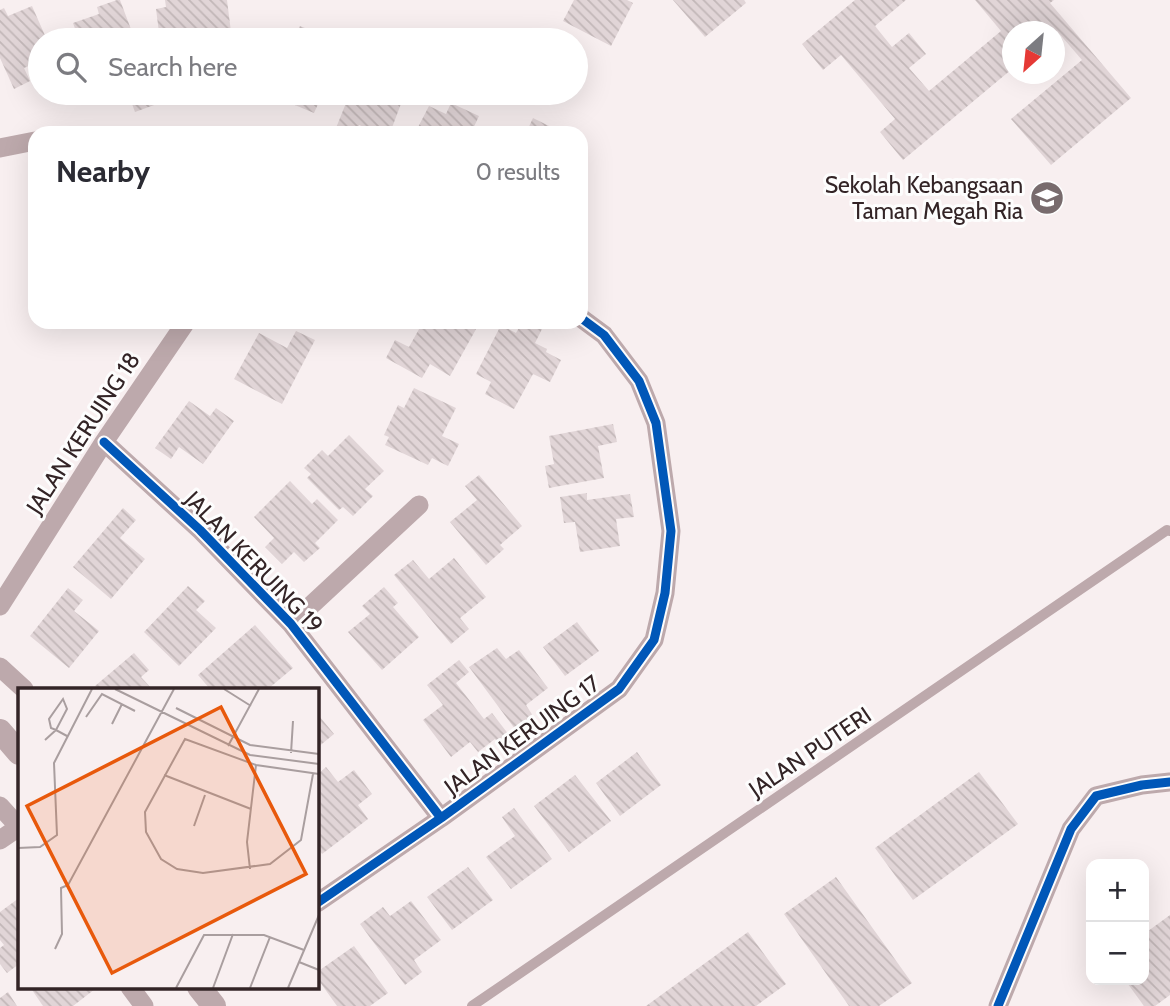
<!DOCTYPE html>
<html lang="en">
<head>
<meta charset="utf-8">
<style>
  :root { --surface:#fff; --page:#f2f2f3; --text:#2b2b33; --muted:#7c7c81; --line:#e1e1e2 }
  body { margin:0; font-family:Cabin,sans-serif; background:var(--page); color:var(--text) }
  .controls { position:absolute; right:21px; bottom:21px; display:grid; overflow:hidden; border-radius:14px; box-shadow:0 7px 28px #0002 }
  .controls button { width:63px; height:63px; display:grid; place-items:center; padding:0; border:0; border-bottom:2px solid var(--line); background:var(--surface); color:var(--text); font:35px sans-serif }
  .compass { position:absolute; left:1002px; top:21px; width:63px; height:63px; border-radius:50%; background:var(--surface); box-shadow:0 7px 28px #0002; rotate:207deg }
  .list { margin:0; padding:0; list-style:none }
  h2 { display:flex; justify-content:space-between; align-items:center; height:91px; margin:0; padding:0 28px; font-size:30px }
  h2 small { font-size:23px; font-weight:400; color:var(--muted) }
  .icon { flex:none; width:38px; height:38px; fill:none; stroke:currentColor; stroke-width:2; stroke-linecap:round; stroke-linejoin:round }
  .map { position:relative; flex:none; width:1170px; height:1006px; overflow:hidden }
  .search { position:absolute; background:var(--surface); box-shadow:0 7px 28px #0002; left:28px; top:28px; width:560px; height:77px; display:flex; align-items:center; gap:18px; box-sizing:border-box; padding:0 24px; border-radius:38px; color:var(--muted); font-size:26px }
  .panel { position:absolute; background:var(--surface); box-shadow:0 7px 28px #0002; left:28px; top:126px; width:560px; height:203px; border-radius:21px }
  .map>svg:first-child { display:block }
</style>
</head>
<body>
<div class="map">
<svg width="1170" height="1006" viewBox="0 0 1170 1006">
  <defs>
    <pattern id="building-back-hatch" width="6" height="6" patternUnits="userSpaceOnUse" patternTransform="scale(1.75)"><rect width="6" height="6" fill="#e1d5d7"/><path d="M-1 5l2 2M0 0l6 6M5-1l2 2" fill="none" stroke="#c2b7b8"/></pattern>
  </defs>
  <rect width="100%" height="100%" fill="#f8eff0"/>
  <path fill="url(#building-back-hatch)" d="M117,0H120L135,40H79L73,23L99,14L97,7Z
    M165,0H227L232,40H160L156,9L166,7Z
    M574,0H627L633,3L611,46L563,21Z
    M673,0H744L746,3L705,37Z
    M855,0H906L875,26L892,47L909,33L926,54L909,68L929,91L1001,31L975,0H1054L1050,3L1131,98L1051,165L1011,119L1082,60L1057,31L1054,33V32H1012V69L903,160L880,132L895,119L841,55L823,70L802,44Z
    M32,6L47,40H40V61L24,68L30,81L14,89L0,58V10L4,8L8,16Z
    M300,26L322,35L325,29L345,38V40H294Z
    M128,93H153L157,104L135,112Z
    M272,93H323L314,113L271,95Z
    M350,93H405L390,133H379L359,125L356,133H334Z
    M451,103L479,116L471,133H415L429,106L446,114Z
    M533,118L551,127L548,133H526Z
    M423,322H480L450,376L430,364L422,378L386,358L395,340L409,347Z
    M522,322H528L542,329L535,343L547,349L546,352L561,360L550,382L533,374L514,409L485,394L491,382L476,374L501,325L516,333Z
    M296,331L315,340L282,404L234,379L259,333L287,348Z
    M414,388L456,408L442,436L459,444L448,466L432,458L428,465L385,445L389,437L384,435L398,405L404,408Z
    M189,401L210,416L216,408L234,421L203,464L179,447L171,459L155,448Z
    M613,424L617,442L598,446L604,478L549,488L545,466L554,464L549,436Z
    M349,435L384,471L365,489L373,496L353,516L343,507L339,510L307,478L311,474L304,468L322,450L328,456Z
    M479,475L522,526L500,545L504,549L486,565L450,522L477,500L465,486Z
    M290,481L312,504L317,499L338,520L315,543L320,548L304,562L294,552L282,564L265,547L274,538L254,517Z
    M587,493V500L630,494L634,517L616,519L620,546L580,552L575,522L564,523L560,497Z
    M123,508L136,520L120,538L145,559L111,599L73,567Z
    M454,558L486,597L460,618L469,629L451,644L394,575L413,560L429,579Z
    M188,586L205,601L196,610L216,628L179,666L144,632Z
    M384,587L398,603L393,607L419,637L382,670L348,632L370,614L362,606Z
    M68,588L83,600L74,611L99,631L69,668L30,636Z
    M577,622L599,651L565,676L543,647Z
    M255,625L293,668L268,689H210L198,675Z
    M497,648L506,659L519,650L548,688L526,705L533,716L515,729L469,667Z
    M134,653L149,670L141,677L152,689H98L95,686Z
    M459,660L469,672L456,683L484,719L492,713L513,740L502,748L495,739L478,752L470,742L451,757L423,720L443,705L427,685Z
    M320,717L334,734L317,748V719Z
    M637,752L661,785L620,816L596,783Z
    M326,767L338,782L354,770L372,794L358,805L368,819L322,854L317,847V775Z
    M979,772L1018,824L913,900L875,848Z
    M575,775L611,821L569,852L534,806Z
    M514,808L552,859L511,889L486,857L515,836L502,817Z
    M468,867L493,900L452,930L427,897Z
    M836,877L912,983L879,1006H849L784,914Z
    M19,898V964L7,973L0,964V948L4,945L0,940V912Z
    M411,901L441,940L414,960L422,972L405,985L360,924L383,907L390,916Z
    M1170,915V995L1155,1006H1144L1125,980H1144V934Z
    M748,932L786,984L760,1003L756,1006H646Z
    M354,946L388,993L370,1006H337L317,978V972Z
    M30,987H93L95,989L73,1006H43Z
    M8,992L17,1006H0V998Z"/>
  <g fill="none" stroke-linecap="round" stroke-linejoin="round">
    <path stroke="#bda9ac" stroke-width="10" d="M472,1006L1167,530L1170,531"/>
    <path stroke="#bda9ac" stroke-width="19" d="M0,148L35,141
      M104,442L200,530L291,624L441,818
      M0,606L104,442L186,322
      M291,624L419,505
      M0,667L24,689
      M0,806L19,827
      M0,840L19,827
      M317,903L441,818L619,689L654,640L665,593L671,531L656,423L639,381L604,335L581,318
      M130,987L144,1006
      M998,1006L1071,829L1096,796L1142,785L1170,782"/>
    <path stroke="#bda9ac" stroke-width="24" d="M0,731L19,753
      M199,987L214,1006"/>
    <g stroke="#fdfdfd" stroke-width="13">
      <path id="cycleway" d="M104,442L200,530L291,624L441,818
        M317,903L441,818L619,689L654,640L665,593L671,531L656,423L639,381L604,335L581,318
        M998,1006L1071,829L1096,796L1142,785L1170,782"/>
    </g>
    <use href="#cycleway" stroke="#0057b8" stroke-width="9"/>
  </g>
  <defs>
    <g id="school-disc" transform="scale(1.75)"><circle r="9.5" fill="#786b6d" stroke="#fdfdfd"/><path d="M0-5L7-2L0 1L-7-2ZM-4 1L0 2.5L4 1V4Q0 6-4 4Z" fill="#fff"/></g>
  </defs>
  <g fill-rule="evenodd">
    <use href="#school-disc" x="1047" y="198"/>
  </g>
  <g text-anchor="middle" stroke-width="6" stroke-linejoin="round" paint-order="stroke">
    <g font-size="23" fill="#332426" stroke="#fdfdfd" text-anchor="end">
      <text x="1023" y="193">Sekolah Kebangsaan<tspan x="1023" dy="26">Taman Megah Ria</tspan></text>
    </g>
    <g font-size="23" fill="#332426" stroke="#fdfdfd">
      <text transform="translate(83 433) rotate(-57)" y="8">JALAN KERUING 18</text>
      <text transform="translate(254 562) rotate(46)" y="8">JALAN KERUING 19</text>
      <text transform="translate(522 735) rotate(-36)" y="8">JALAN KERUING 17</text>
      <text transform="translate(810 752) rotate(-34)" y="8">JALAN PUTERI</text>
    </g>
  </g>
  <g transform="translate(18 688)">
    <rect width="301" height="301" fill="#f8eff0"/>
    <path fill="none" stroke="#a99e9f" stroke-width="2" d="M97,1L232,67L301,76M206,1L233,18M45,11L49,21L38,42L33,40L31,31ZM158,20L232,57L301,66M68,29L84,6L117,23M94,36L104,16M27,52L38,42L49,48M210,58L241,1M273,65L275,33M295,86L283,152L252,176L185,185L159,181L143,171L128,144L127,124L167,51L238,77L301,86M146,87L233,121M176,138L187,107M0,160L22,159L39,147L36,75L74,1M232,181L229,154L238,77M37,261L44,246L43,200L50,197L156,1M281,274L301,282M158,300L186,247H246L286,262M195,300L215,246M232,300L252,249M270,300L301,227"/>
    <path fill="#e8590c" fill-opacity="0.15" stroke="#e8590c" stroke-width="3.5" d="M203,19L288,186L94,285L9,118Z"/>
    <rect width="301" height="301" fill="none" stroke="#332426" stroke-width="3.5"/>
  </g>
</svg>
<div class="controls">
<button>+</button>
<button>−</button>
</div>
<svg class="compass" viewBox="-18 -18 36 36"><path d="M0-13l5 13h-10z" fill="#e53935"/><path d="M0 13l5-13h-10z" fill="#7c7c81"/></svg>
<div class="search"><svg class="icon" aria-label="search" viewBox="0 0 24 24"><circle cx="10" cy="10" r="6"/><path d="M15 15l6 6"/></svg>Search here</div>
<section class="panel">
<h2>Nearby<small>0 results</small></h2>
<ul class="list">
</ul>
</section>
</div>
</body>
</html>
